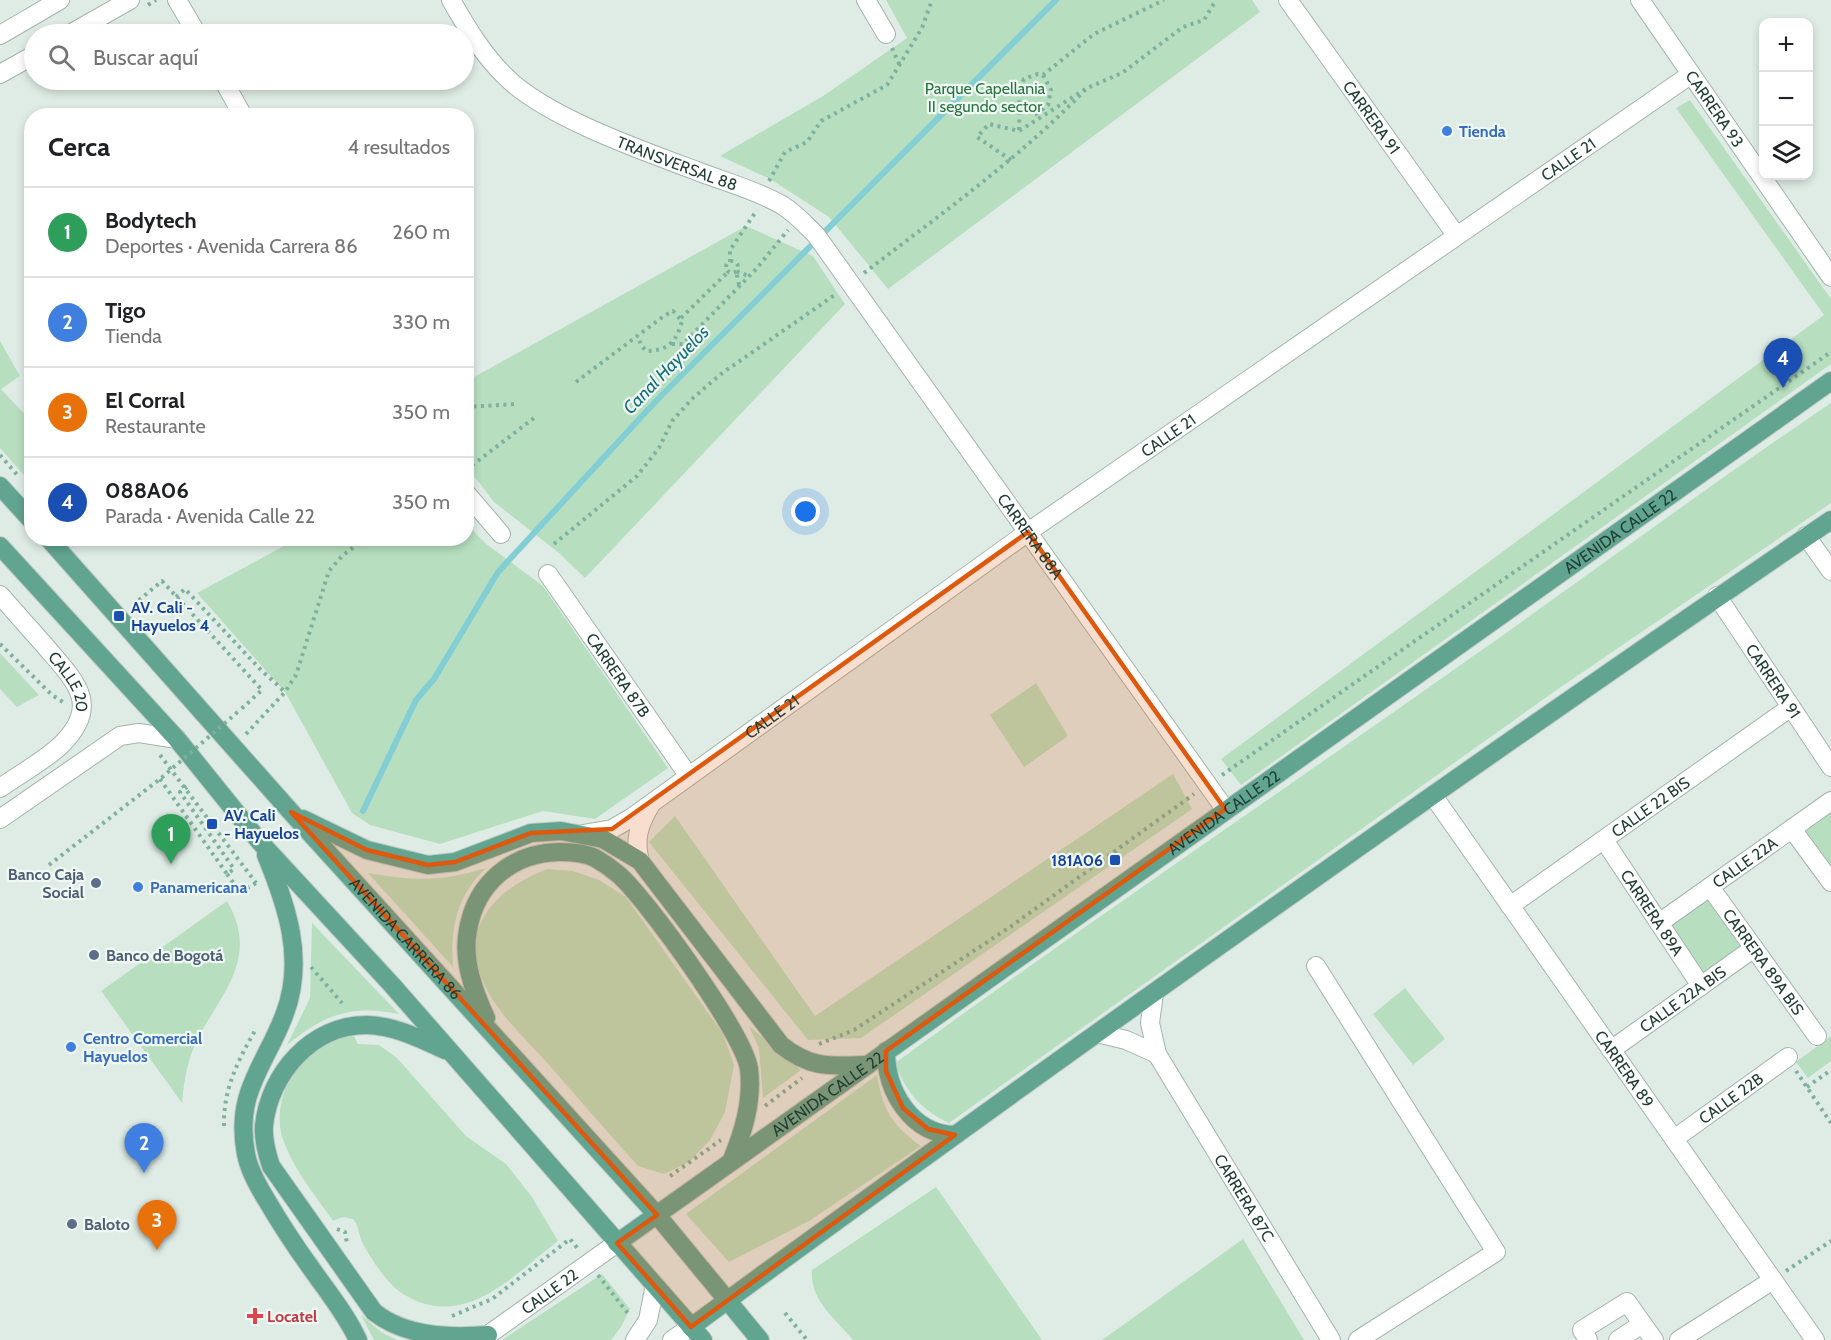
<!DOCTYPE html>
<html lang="es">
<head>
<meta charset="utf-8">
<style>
  :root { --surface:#fff; --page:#f6f6f6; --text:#202124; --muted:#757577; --line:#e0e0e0; --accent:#2563eb }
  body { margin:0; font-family:Cabin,sans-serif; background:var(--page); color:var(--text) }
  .controls { position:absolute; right:18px; top:18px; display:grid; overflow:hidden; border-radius:12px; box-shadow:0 3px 9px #0003 }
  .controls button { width:54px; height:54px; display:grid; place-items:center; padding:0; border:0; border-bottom:2px solid var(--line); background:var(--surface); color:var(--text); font:30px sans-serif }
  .you { position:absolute; left:806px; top:512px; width:21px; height:21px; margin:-15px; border:4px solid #fff; border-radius:50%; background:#1a73e8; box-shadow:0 0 0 9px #1a73e833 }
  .badge { display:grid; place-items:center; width:39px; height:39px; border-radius:50%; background:var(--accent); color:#fff; font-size:20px; font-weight:700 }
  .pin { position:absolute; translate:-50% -50px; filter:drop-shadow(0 2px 3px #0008) }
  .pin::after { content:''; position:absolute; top:32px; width:21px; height:18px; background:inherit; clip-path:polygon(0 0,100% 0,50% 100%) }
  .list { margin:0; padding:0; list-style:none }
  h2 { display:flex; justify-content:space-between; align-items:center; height:78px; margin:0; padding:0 24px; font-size:26px }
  h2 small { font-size:20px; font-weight:400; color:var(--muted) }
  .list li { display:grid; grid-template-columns:39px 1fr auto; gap:18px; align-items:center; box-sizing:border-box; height:90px; padding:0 24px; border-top:2px solid var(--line) }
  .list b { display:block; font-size:22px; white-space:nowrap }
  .list p { margin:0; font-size:20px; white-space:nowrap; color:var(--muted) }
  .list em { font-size:20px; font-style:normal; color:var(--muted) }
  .icon { flex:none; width:33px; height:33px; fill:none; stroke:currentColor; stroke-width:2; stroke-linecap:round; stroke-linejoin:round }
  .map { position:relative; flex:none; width:1831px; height:1340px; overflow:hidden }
  .search { position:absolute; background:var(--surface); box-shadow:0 3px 9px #0003; left:24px; top:24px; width:450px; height:66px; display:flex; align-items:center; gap:15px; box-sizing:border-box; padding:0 21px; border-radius:33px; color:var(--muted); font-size:22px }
  .panel { position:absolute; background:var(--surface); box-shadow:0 3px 9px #0003; left:24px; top:108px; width:450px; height:438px; border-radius:24px }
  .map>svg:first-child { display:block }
</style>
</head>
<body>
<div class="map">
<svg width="1831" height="1340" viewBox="0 0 1831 1340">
  <rect width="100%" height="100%" fill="#dfece6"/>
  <path fill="#b7dfbf" d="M886,0H1252L1260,12L888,289L829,217L770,179L720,156L823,96L907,38Z
    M1690,100L1831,299V364L1241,785L1221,759L1824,315L1676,108Z
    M746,226L813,256L845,304L585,578L559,553L494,502L467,467V381Z
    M0,341L20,376L1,389L31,421V483L0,448Z
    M1831,403V503L1555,691L949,1123C921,1110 906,1092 895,1063C1084,925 1278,794 1469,659C1590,574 1708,486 1831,403Z
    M467,524L485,543L543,586L668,768L595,819L543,811L440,844L370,825L352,813L285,692L197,593L297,539L466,538Z
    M0,653L39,695L17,707L0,689Z
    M1036,683L1068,736L1024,767L990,715Z
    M1173,774L1192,809L861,1038L808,1040L649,842L675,816L815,1016Z
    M1831,806V870L1799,830Z
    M486,868C457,895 450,928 453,967L368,873C415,881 441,882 486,868Z
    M547,869L573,871L599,880L626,897L723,1034L734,1065L725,1112L710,1140L689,1162L664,1174L638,1166C608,1133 579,1099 550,1066C528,1041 498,1015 484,984C458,926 496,889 547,869Z
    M1710,891L1748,948L1701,982L1663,924Z
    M227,901C259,956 224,991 199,1036C188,1057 184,1080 182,1103L101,991Z
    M312,923L399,1014C351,1004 324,1015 287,1045L310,998Z
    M1405,988L1445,1039L1413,1065L1373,1014Z
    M749,1026L801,1070L763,1098L759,1048Z
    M352,1032L358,1044L379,1045L397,1058L466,1136L506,1164L532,1197L558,1241C518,1271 474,1322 419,1302C410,1298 398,1292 392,1285C381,1274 370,1257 363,1244C358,1235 360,1227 353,1219L343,1217L333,1221C315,1195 293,1169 283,1139C270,1103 296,1054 330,1039C337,1036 344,1034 352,1032Z
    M1831,1036V1061L1808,1078L1796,1062Z
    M877,1075C883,1111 892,1125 921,1146L809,1221L729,1262L686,1214Z
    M936,1187L948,1204L1042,1340H853C835,1319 809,1299 812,1270Z
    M1243,1239L1304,1340H1102Z
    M602,1274L630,1309L621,1327L611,1340H502Z
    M361,1315L381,1332L397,1340H374Z"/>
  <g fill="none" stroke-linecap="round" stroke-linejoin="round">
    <path stroke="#83cdd5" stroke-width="6" d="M363,811L416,700L434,679L498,572L656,401L1056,0"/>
    <g stroke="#a2b4ad" stroke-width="20">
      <g id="minor">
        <path d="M177,0L197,34"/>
        <path id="s1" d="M451,0C467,28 483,55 506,77C546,117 643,151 697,171C725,182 756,190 782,205C795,213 805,224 816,235L1225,809"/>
        <path d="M866,0L886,34"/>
        <path id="s2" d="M1288,0L1456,235"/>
        <path id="s3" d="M1640,0L1831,277"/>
        <path d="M70,34L130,0"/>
        <path d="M0,35L60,0"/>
        <path d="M0,74L34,55"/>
        <path d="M223,80L243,116"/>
        <path d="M466,493L501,534"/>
        <path d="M1806,536L1831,571"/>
        <path id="s4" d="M548,574L688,775"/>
        <path id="s5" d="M0,595C15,612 31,630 46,647C75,681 102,705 61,745C44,761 20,774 0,788"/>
        <path id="s6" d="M1717,596L1831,767"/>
        <path id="s7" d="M1434,797L1815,1340"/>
        <path d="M0,819L120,736L139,733L177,739"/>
        <path d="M1792,829L1831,882"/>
        <path id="s8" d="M583,834L612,829L631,818L1028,532L1690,75"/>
        <path id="s9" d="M1604,840L1701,986"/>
        <path d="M640,861C634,840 639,824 650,806"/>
        <path id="s10" d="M1710,887L1817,1036"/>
        <path id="s11" d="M1510,906L1791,707"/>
        <path id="s12" d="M1659,923L1831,801"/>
        <path d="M1316,966L1496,1252L1358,1340"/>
        <path id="s13" d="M1154,993L1150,1023L1157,1054L1331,1340"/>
        <path d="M1097,1033L1126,1040L1157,1054"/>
        <path id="s14" d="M1611,1050L1754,948"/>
        <path id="s15" d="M1674,1139L1788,1057"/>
        <path id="s16" d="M481,1340L617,1243"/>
        <path d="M635,1340L648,1320L655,1285"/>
        <path d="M672,1340L691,1327"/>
        <path d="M1588,1340L1582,1330L1627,1302L1654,1340"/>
        <path d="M1618,1340L1642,1324"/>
        <path d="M1679,1340L1773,1280"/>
      </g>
    </g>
    <g stroke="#c0c9c6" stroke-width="20">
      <g id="major">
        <path d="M0,486L32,521"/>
        <path id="s17" d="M48,538L291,812L657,1215L760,1340"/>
        <path d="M0,546L177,739L260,842L392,985L703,1340"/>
        <path d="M303,819L367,850L428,865L455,862L531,833L561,831L603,839L640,861L781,1045C811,1069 831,1066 867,1065"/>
        <path d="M266,855C287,906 305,959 285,1013C266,1065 234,1092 246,1154C249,1170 258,1186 266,1199C280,1223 295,1246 311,1268C327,1291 346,1314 358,1340"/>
        <path d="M486,1018C474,992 462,960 468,930C476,883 512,853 559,852C570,852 585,853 595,858C602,862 611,868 618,874C646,898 744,1034 749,1069C753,1101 743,1133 731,1162"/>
        <path d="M445,1050C421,1039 393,1025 366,1025C312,1025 269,1074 264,1126C263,1139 267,1154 271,1166L374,1312C406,1337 449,1338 488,1335"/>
        <path d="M886,1051C886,1091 911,1134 955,1135"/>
        <path id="s18" d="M617,1243L1831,381"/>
        <path d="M691,1327C1067,1052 1446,782 1831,520"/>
      </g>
    </g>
    <path stroke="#7eb19e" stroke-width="4" stroke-dasharray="3 4.5" stroke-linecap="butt" d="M148,5L156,0
      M892,48L900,66
      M1043,75L1051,90L1048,105L1036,114C1016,110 1015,96 1024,79L1038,74L1043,75L1094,34L1164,0
      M1019,130L1020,107
      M1011,160L977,137L989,124L1019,131L1087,88L1122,73L1183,27L1204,20L1216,0
      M769,181L785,152L807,142L821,121L887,85L922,28L932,0
      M726 267a6 6 0 1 1 12 0a6 6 0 1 1-12 0Z
      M730,262V250L757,210
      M864,273C941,214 1020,158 1087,88
      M739,285L736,271L749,276
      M681,318L728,272
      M672,344H683L757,268L788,230
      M576,382L664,316L673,311L682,321C677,341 668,351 646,351L641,345L638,336
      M466,407L515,404
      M0,455L19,477
      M466,470L534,418
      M554,544L637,476L659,448L672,421L693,398L721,374L836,294
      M176,597L185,589L260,669L285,692
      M133,605L162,581L262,690L240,710
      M0,644L52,695L63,702
      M246,734L285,692L296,675L329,571L343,555L366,538
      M160,755L256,883
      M1222,775L1831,352
      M160,779L227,874L234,869L180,792L187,787
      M227,874L240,892L256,883
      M311,967L342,1003
      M819,1044L854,1030L1010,927L1194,794
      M1796,1071L1831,1123
      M1807,1087L1831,1070
      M765,1106L802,1078
      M224,1126C223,1090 238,1060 256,1029
      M670,1176L721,1140
      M337,1229L345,1232L347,1243
      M1786,1271L1831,1241
      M598,1275L630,1316
      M785,1313L807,1340
      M452,1316L492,1299L570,1239L579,1250"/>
    <use href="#minor" stroke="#fff" stroke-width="18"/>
    <use href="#major" stroke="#61a48f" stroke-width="18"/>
    <path stroke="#7eb19e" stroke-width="4" stroke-dasharray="3 4.5" stroke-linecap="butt" d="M49,865L160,779L240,710"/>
  </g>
  <path fill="#de580e" fill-opacity="0.2" stroke="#de580e" stroke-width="4.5" stroke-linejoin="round" d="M1028,532L1225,809L886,1051V1071L903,1108L928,1129L955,1135L691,1327L617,1243L657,1215L291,812L367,850L428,865L455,862L531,833L612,829Z"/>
  <g fill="#3f7fe0" stroke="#f0f8f4" stroke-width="2">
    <circle cx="1447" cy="131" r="6"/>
    <circle cx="138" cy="887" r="6"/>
    <circle cx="71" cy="1047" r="6"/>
  </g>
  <g fill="#1a4fb4" stroke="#f0f8f4" stroke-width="2">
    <rect x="113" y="610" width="12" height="12" rx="3"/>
    <rect x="206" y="818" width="12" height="12" rx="3"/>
    <rect x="1109" y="854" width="12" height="12" rx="3"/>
  </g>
  <g fill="#5c6f8a" stroke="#f0f8f4" stroke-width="2">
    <circle cx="96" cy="883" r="6"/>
    <circle cx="94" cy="955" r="6"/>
    <circle cx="72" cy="1224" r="6"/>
  </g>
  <path fill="#e0444e" stroke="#f0f8f4" stroke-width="2" d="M252 1307h6v6h6v6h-6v6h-6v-6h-6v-6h6z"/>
  <g text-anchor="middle" stroke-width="4.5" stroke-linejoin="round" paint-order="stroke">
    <g font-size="16" fill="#277641" stroke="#f0f8f4">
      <text x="985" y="94">Parque Capellania<tspan x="985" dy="18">II segundo sector</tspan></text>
    </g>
    <g font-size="16" fill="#1f3d33" stroke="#f0f8f4">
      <text dy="6" stroke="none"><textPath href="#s3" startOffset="132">CARRERA 93</textPath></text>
      <text dy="6" stroke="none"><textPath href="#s2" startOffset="144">CARRERA 91</textPath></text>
      <text dy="6" stroke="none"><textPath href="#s8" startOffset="1197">CALLE 21</textPath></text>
      <text dy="6" stroke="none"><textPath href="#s1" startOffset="288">TRANSVERSAL 88</textPath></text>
      <text dy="6" stroke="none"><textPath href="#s8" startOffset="711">CALLE 21</textPath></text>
      <text dy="6" stroke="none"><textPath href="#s18" startOffset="1230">AVENIDA CALLE 22</textPath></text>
      <text dy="6" stroke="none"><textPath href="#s1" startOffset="816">CARRERA 88A</textPath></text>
      <text dy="6" stroke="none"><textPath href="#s4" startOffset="123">CARRERA 87B</textPath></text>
      <text dy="6" stroke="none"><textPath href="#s6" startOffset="102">CARRERA 91</textPath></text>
      <text dy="6" stroke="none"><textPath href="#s5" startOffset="112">CALLE 20</textPath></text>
      <text dy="6" stroke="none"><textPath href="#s8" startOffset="225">CALLE 21</textPath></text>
      <text dy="6" stroke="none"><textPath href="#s11" startOffset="172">CALLE 22 BIS</textPath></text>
      <text dy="6" stroke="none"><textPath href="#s18" startOffset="744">AVENIDA CALLE 22</textPath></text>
      <text dy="6" stroke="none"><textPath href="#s12" startOffset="105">CALLE 22A</textPath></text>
      <text dy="6" stroke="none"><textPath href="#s9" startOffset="87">CARRERA 89A</textPath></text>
      <text dy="6" stroke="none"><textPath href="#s17" startOffset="537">AVENIDA CARRERA 86</textPath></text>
      <text dy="6" stroke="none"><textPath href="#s10" startOffset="92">CARRERA 89A BIS</textPath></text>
      <text dy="6" stroke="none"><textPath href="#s14" startOffset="88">CALLE 22A BIS</textPath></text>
      <text dy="6" stroke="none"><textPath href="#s7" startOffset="332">CARRERA 89</textPath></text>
      <text dy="6" stroke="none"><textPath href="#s18" startOffset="258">AVENIDA CALLE 22</textPath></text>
      <text dy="6" stroke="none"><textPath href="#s15" startOffset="70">CALLE 22B</textPath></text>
      <text dy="6" stroke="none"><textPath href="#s13" startOffset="230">CARRERA 87C</textPath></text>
      <text dy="6" stroke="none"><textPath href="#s16" startOffset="84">CALLE 22</textPath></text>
    </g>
    <g font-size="16" font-weight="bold" fill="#366cbe" stroke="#f0f8f4" text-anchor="start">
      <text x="1459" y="137">Tienda</text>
      <text x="150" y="893">Panamericana</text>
      <text x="83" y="1044">Centro Comercial<tspan x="83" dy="18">Hayuelos</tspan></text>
    </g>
    <g font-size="16" font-weight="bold" fill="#164399" stroke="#f0f8f4" text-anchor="start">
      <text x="131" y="613">AV. Cali -<tspan x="131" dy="18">Hayuelos 4</tspan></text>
      <text x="224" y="821">AV. Cali<tspan x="224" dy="18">- Hayuelos</tspan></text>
      <text x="1103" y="866" text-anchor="end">181A06</text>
    </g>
    <g font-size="16" font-weight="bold" fill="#4e5e75" stroke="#f0f8f4" text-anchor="start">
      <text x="84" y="880" text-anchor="end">Banco Caja<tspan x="84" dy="18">Social</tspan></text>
      <text x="106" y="961">Banco de Bogotá</text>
      <text x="84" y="1230">Baloto</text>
    </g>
    <g font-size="16" font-weight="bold" fill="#be3a42" stroke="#f0f8f4" text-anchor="start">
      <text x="267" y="1322">Locatel</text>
    </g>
    <g font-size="18" font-style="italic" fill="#16717c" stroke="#f0f8f4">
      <text transform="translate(666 370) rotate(-46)" y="6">Canal Hayuelos</text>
    </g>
  </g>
</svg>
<div class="controls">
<button>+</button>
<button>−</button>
<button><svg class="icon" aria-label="layers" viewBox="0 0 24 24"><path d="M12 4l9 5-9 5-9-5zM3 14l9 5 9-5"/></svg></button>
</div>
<div class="you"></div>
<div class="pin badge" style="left:171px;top:864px;background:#2e9e5b">1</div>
<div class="pin badge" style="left:144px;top:1173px;background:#3f7fe0">2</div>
<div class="pin badge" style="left:157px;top:1250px;background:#e8710a">3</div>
<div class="pin badge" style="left:1783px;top:388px;background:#1a4fb4">4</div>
<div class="search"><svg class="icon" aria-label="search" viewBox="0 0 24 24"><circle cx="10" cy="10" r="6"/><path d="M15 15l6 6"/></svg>Buscar aquí</div>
<section class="panel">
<h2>Cerca<small>4 resultados</small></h2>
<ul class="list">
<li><span class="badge" style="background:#2e9e5b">1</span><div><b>Bodytech</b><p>Deportes · Avenida Carrera 86</p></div><em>260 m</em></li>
<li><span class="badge" style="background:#3f7fe0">2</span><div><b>Tigo</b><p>Tienda</p></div><em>330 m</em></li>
<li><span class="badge" style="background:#e8710a">3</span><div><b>El Corral</b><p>Restaurante</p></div><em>350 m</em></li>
<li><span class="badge" style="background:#1a4fb4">4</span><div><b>088A06</b><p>Parada · Avenida Calle 22</p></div><em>350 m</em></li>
</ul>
</section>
</div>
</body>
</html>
